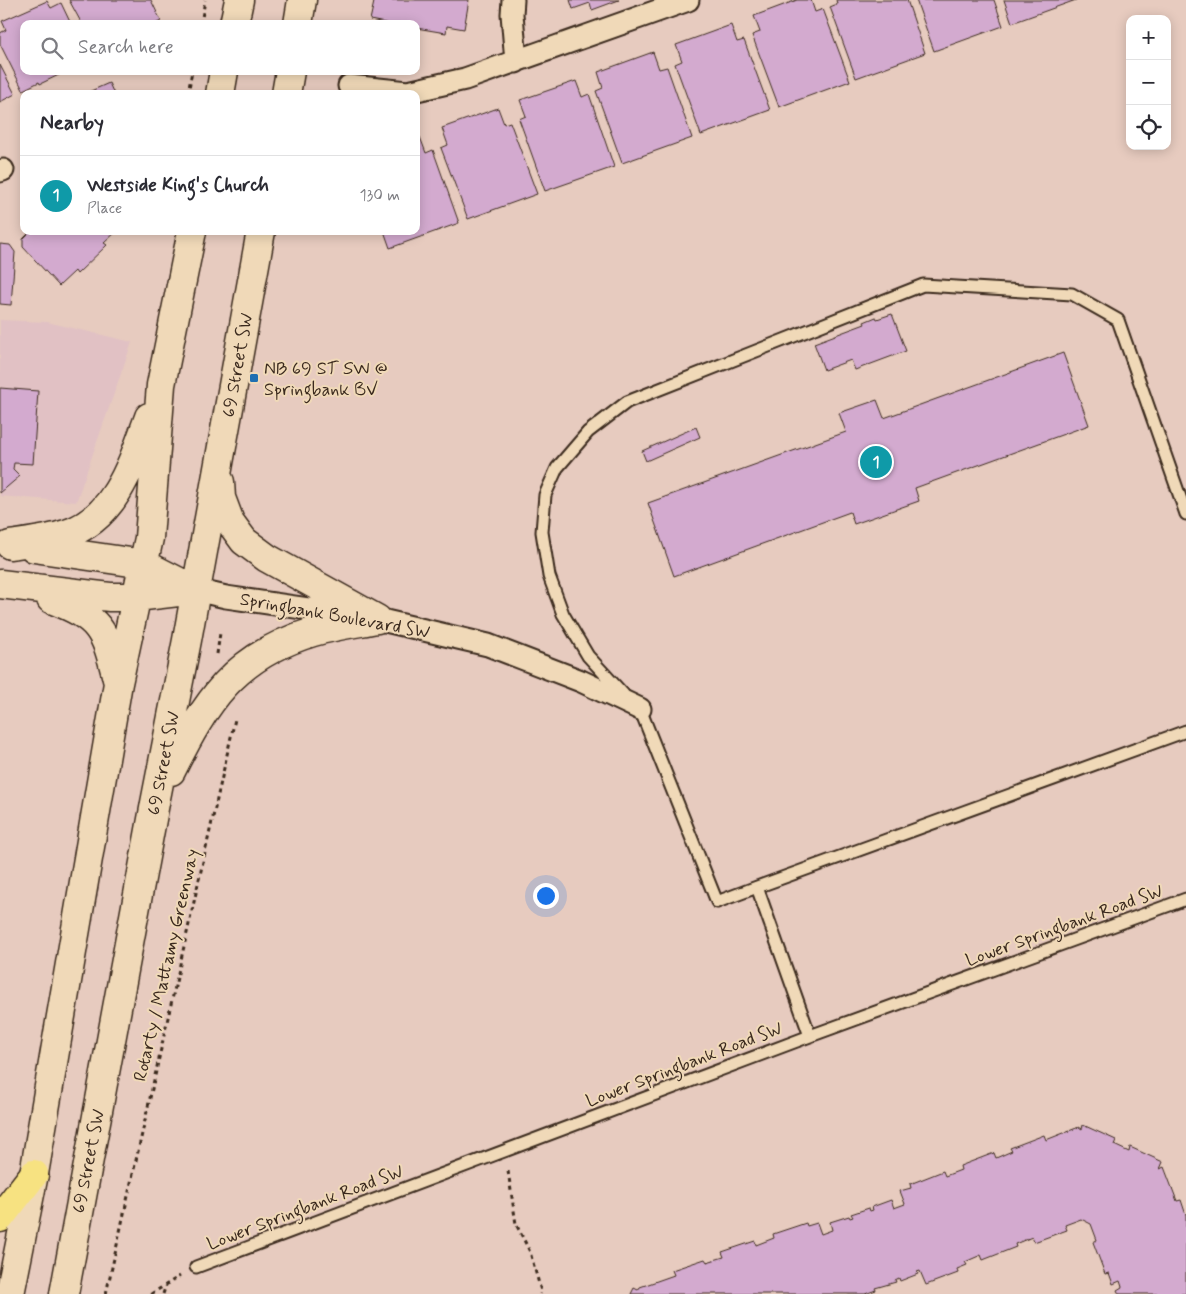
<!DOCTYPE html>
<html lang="en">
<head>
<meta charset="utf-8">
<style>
  :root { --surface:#fff; --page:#f7f7f7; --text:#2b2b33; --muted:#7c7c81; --line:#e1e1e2; --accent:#db2777 }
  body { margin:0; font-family:Mynerve,sans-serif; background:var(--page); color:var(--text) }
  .controls { position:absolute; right:15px; top:15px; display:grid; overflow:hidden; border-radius:10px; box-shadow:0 2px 12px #0003 }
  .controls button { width:45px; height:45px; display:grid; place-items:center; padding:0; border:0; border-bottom:1px solid var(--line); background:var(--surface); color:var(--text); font:25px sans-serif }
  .you { position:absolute; left:545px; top:895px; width:18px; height:18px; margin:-12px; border:4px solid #fff; border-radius:50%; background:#1a73e8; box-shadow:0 0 0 8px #1a73e833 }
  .badge { display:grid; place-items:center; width:32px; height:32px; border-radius:50%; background:var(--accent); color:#fff; font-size:16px; font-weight:700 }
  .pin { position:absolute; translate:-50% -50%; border:2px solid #fff; box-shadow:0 1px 5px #0006 }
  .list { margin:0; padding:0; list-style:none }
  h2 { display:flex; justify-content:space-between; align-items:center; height:65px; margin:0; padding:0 20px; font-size:21px }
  h2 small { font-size:16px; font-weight:400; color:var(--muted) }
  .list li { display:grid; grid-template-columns:32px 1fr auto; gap:15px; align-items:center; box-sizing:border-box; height:80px; padding:0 20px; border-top:1px solid var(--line) }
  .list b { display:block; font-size:19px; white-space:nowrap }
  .list p { margin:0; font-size:16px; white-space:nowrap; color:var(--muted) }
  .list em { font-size:16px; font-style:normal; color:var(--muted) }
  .icon { flex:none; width:28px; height:28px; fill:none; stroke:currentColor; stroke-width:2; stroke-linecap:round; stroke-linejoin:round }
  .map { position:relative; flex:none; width:1186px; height:1294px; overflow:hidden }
  .search { position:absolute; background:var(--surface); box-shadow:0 2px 12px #0003; left:20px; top:20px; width:400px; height:55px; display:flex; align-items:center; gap:12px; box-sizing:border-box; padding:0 18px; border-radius:10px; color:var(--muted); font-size:19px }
  .panel { position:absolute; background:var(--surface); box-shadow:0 2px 12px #0003; left:20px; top:90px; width:400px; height:145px; border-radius:10px }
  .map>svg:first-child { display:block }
</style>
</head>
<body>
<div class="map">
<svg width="1186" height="1294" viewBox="0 0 1186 1294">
  <rect width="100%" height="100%" fill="#e7cbbf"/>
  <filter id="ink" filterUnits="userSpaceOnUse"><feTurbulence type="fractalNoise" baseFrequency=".02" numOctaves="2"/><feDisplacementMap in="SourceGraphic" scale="10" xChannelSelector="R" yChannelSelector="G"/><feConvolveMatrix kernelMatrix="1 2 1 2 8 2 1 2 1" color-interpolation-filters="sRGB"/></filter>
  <g filter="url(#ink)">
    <path fill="#e1c1c4" d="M0,320L47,322L132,342L76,502L0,496Z"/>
    <path fill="#d3aacf" stroke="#3b2a1e" d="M69,0H151L161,21L155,24H82Z
      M373,0H469L464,29L447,26L446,33L416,28V24H390L370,20L374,2Z
      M570,0H619L592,10L590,3L573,9Z
      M797,0H811L815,12L823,9L850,81L779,107L752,35L760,32L754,16Z
      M836,0H907L925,53L856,78L830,7L837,4Z
      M916,0H994L1003,26L934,51Z
      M1004,0H1076L1012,23Z
      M47,1L51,8L61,3L71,24H24V71H67L40,84L39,82L23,90L0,44V33L6,30L2,21Z
      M731,25L737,42L744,40L770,110L701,135L675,64L682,61L676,45Z
      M653,52L659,69L667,67L692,138L622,163L596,91L603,88L598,72Z
      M0,65L15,94L0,102Z
      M576,81L582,97L589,94L614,167L545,191L519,119L526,116L520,100Z
      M109,83L114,94H84Z
      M498,108L504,124L510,122L537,194L468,219L441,148L448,145L442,128Z
      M420,137L426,153L433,150L459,223L390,248L384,231H416V138Z
      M117,231L104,243L107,245L77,274L75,271L59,286L23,247V239L31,231Z
      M0,244L10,245L15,252L11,305L0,304Z
      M892,314L906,351L855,370L851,360L824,370L814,343L865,324L864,322L876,317L877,319Z
      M1063,353L1089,425L915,488L919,501L854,524L850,512L674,576L648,503L846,432L839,413L877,400L884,418Z
      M0,388L38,391L33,464L14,463L13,469L20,476L0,493Z
      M696,427L700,437L646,461L642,451Z
      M1083,1125L1116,1140L1114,1145L1129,1152L1130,1147L1163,1162L1160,1169L1164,1167L1177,1201L1181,1200L1186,1215V1294H1119L1117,1290L1122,1287L1120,1281L1113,1284L1109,1273L1105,1274L1093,1242L1097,1240L1091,1224L1081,1219L1065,1225L1067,1230L1034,1242L1032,1237L1015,1244L1016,1247L983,1260L981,1255L965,1262L967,1265L957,1269L958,1273L926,1285L920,1271L917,1272L918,1274L900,1281L899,1278L895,1280L896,1282L875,1288L876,1290L865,1294H631L634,1288L638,1290L640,1287L674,1275L672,1270L705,1259L707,1262L724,1257L722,1252L755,1241L756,1245L774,1238L773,1234L806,1223L807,1226L817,1223L821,1234L832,1230L830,1222L849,1216L850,1218L853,1217L851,1214L869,1208L870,1211L873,1210L872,1207L891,1200L894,1208L905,1204L900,1191L911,1188L910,1184L943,1171L945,1176L961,1170L960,1166L994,1153L996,1158L1012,1151L1010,1148L1044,1135L1046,1140L1079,1127L1082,1129Z"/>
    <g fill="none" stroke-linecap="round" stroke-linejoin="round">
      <g stroke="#3b2a1e" stroke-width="15">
        <path id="lane" d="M623,694L588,656L563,614L549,576L542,532L545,495L557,468L588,432L627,402L923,285L1072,294L1118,320L1186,514
          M637,706L640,709L717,902L757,887
          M810,1036L757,887L1186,731
          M196,1267L810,1036L1186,899"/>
      </g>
      <g stroke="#3b2a1e" stroke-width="25">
        <path id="street" d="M513,0L512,14L516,62
          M349,86L408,92L465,79L688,0
          M0,171L3,170
          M195,590L226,597L377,619L488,645L581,681L640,709"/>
      </g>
      <g stroke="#3b2a1e" stroke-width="31">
        <path id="secondary" d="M234,24L239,0
          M298,24L302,0
          M220,94L224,71
          M286,94L290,71
          M220,482L221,498L230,522L244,541L267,558L377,619
          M10,545C29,542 48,540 66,534C116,519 133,461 149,417
          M34,548L144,564L195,590
          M0,584L110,597H136L195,590
          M51,599C100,618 105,629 117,679
          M171,771C206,701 234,656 313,632C334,626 356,623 377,619
          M10,1294L34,1174L118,683L149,538L161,385L192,231
          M64,1294L155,803L187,640L261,231"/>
      </g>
      <g stroke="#3b2a1e" stroke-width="31">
        <path id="highway" d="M0,1218L34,1174"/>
      </g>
      <path stroke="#3b2a1e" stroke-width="3" stroke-dasharray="4 4" stroke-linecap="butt" d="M201,24L205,0
        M188,94L192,71
        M217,654L220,633
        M508,1171L516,1224L530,1252L541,1291L540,1294
        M106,1294L235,719
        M151,1294L180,1276
        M163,1294L166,1285"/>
      <use href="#lane" stroke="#f0d9b8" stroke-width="11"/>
      <use href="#street" stroke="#f0d9b8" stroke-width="21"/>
      <use href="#secondary" stroke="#f0d9b8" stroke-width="28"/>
      <use href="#highway" stroke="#f7e281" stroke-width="28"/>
    </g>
  </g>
  <rect fill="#1f6fb2" stroke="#f0d9b8" stroke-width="2" x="249" y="373" width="10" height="10" rx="2.5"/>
  <g text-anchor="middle" stroke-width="4" stroke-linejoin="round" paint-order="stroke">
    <g font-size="18" fill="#3b2a1e" stroke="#f0d9b8">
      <text transform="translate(237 365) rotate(-80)" y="6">69 Street SW</text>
      <text transform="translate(335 615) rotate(10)" y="6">Springbank Boulevard SW</text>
      <text transform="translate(163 763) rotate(-79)" y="6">69 Street SW</text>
      <text transform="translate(1064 925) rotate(-20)" y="6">Lower Springbank Road SW</text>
      <text transform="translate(166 965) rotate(-77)" y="6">Rotarty / Mattamy Greenway</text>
      <text transform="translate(684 1064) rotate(-21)" y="6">Lower Springbank Road SW</text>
      <text transform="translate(88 1161) rotate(-79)" y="6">69 Street SW</text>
      <text transform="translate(305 1207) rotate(-21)" y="6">Lower Springbank Road SW</text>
    </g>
    <g font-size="18" fill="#3b2a1e" stroke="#f0d9b8" text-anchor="start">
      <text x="264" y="374">NB 69 ST SW @<tspan x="264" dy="21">Springbank BV</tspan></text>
    </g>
  </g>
</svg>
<div class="controls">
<button>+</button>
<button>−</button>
<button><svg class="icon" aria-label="locate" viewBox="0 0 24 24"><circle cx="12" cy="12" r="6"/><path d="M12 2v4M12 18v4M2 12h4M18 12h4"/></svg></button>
</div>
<div class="you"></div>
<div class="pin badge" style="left:876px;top:462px;background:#0f9aa8">1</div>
<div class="search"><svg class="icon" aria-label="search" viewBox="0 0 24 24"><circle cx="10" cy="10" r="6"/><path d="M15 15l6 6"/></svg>Search here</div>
<section class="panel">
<h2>Nearby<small></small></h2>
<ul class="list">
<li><span class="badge" style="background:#0f9aa8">1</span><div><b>Westside King's Church</b><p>Place</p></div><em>130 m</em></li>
</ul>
</section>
</div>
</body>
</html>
